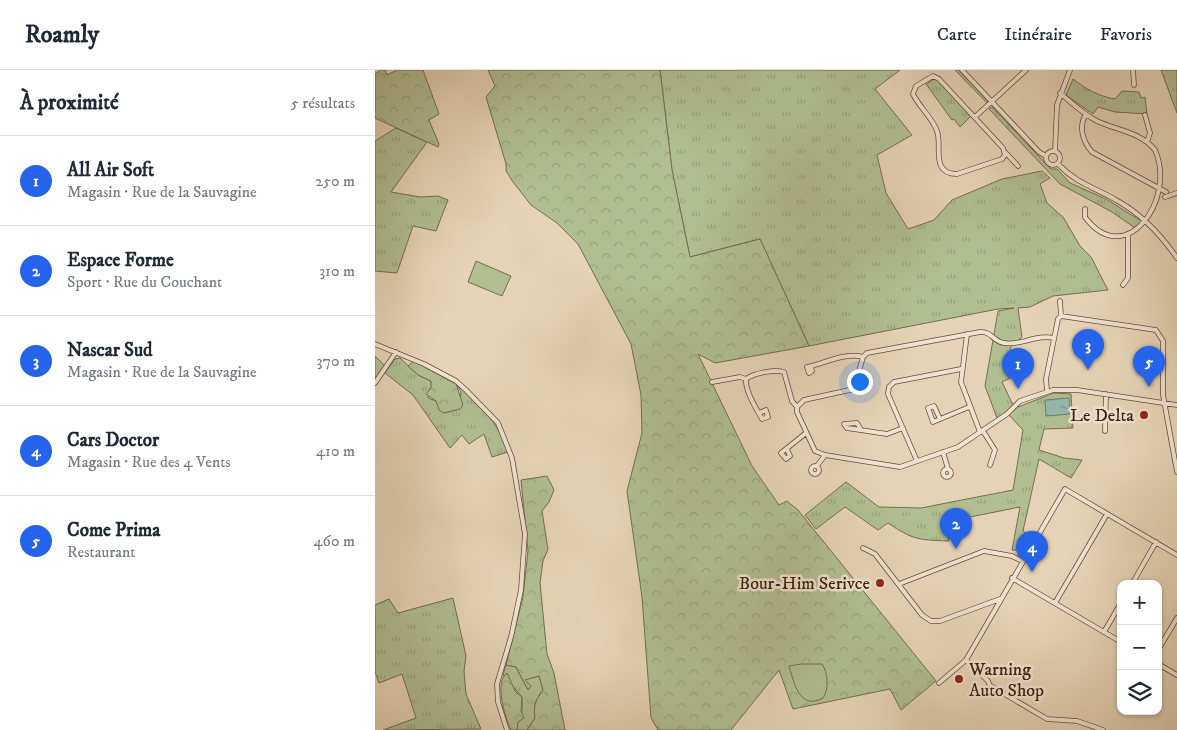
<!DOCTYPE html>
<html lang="fr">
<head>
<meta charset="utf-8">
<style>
  :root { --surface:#fff; --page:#f2f2f3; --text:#1f2937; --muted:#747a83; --line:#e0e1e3; --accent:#2563eb }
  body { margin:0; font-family:"IM FELL DW Pica",serif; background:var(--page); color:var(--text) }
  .controls { position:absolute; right:15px; bottom:15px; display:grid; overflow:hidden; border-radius:10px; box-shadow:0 1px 4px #0004 }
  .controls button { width:45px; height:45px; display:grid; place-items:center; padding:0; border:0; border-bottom:1px solid var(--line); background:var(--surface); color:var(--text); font:25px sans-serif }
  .you { position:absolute; left:484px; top:311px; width:18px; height:18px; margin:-12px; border:4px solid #fff; border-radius:50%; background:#1a73e8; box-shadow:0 0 0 8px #1a73e833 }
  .badge { display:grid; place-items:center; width:32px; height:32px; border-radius:50%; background:var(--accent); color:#fff; font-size:16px; font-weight:700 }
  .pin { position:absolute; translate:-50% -41px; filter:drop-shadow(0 1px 2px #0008) }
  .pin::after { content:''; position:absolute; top:26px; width:18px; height:15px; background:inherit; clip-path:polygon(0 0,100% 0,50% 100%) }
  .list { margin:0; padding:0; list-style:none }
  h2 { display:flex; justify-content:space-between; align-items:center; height:65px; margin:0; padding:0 20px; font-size:21px }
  h2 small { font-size:16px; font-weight:400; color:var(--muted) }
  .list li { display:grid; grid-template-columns:32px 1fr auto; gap:15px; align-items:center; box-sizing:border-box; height:90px; padding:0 20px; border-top:1px solid var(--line) }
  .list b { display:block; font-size:19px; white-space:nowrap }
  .list p { margin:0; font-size:16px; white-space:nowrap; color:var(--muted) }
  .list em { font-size:16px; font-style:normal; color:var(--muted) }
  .icon { flex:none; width:28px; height:28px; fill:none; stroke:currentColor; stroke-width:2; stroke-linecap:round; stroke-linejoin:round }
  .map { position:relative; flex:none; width:802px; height:660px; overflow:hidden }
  header { display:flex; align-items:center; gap:30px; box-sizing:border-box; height:70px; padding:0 25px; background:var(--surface); border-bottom:1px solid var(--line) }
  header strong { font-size:24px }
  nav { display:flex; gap:28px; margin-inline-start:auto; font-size:18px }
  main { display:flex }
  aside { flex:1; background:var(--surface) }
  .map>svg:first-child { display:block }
</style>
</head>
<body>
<header>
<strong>Roamly</strong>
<nav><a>Carte</a><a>Itinéraire</a><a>Favoris</a></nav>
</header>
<main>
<aside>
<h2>À proximité<small>5 résultats</small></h2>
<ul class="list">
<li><span class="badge">1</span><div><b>All Air Soft</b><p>Magasin · Rue de la Sauvagine</p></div><em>250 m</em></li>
<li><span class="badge">2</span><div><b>Espace Forme</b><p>Sport · Rue du Couchant</p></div><em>310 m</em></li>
<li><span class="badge">3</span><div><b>Nascar Sud</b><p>Magasin · Rue de la Sauvagine</p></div><em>370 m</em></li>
<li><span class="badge">4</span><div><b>Cars Doctor</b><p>Magasin · Rue des 4 Vents</p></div><em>410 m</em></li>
<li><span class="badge">5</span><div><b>Come Prima</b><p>Restaurant</p></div><em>460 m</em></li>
</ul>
</aside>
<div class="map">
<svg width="802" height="660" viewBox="0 0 802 660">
  <defs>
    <pattern id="grass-tufts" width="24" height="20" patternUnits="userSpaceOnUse" patternTransform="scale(1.25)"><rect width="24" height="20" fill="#b0be92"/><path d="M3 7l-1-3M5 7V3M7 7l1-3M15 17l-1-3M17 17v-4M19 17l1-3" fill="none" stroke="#98a37d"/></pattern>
    <pattern id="forest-crowns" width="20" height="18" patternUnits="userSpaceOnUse" patternTransform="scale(1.25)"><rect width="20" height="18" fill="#b0be92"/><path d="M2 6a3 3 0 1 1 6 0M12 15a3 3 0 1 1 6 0" fill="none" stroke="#98a37d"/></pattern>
    <pattern id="water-ripples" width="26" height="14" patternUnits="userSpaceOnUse" patternTransform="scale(1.25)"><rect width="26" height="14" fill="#96b8ac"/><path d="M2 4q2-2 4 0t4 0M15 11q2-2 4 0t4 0" fill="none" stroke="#7c958a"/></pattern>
  </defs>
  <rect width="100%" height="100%" fill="#e6d3b7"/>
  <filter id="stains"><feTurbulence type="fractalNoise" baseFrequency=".004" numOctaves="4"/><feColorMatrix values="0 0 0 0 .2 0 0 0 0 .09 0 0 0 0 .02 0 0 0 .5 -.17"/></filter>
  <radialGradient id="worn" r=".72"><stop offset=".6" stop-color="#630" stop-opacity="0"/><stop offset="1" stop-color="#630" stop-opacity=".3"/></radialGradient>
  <path fill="url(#grass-tufts)" stroke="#766f50" d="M285,0H525L500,19L537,65L502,85L511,123L533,159L559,150L577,130L627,109L667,101L675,108L665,114L672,133L688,147L705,176L716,187L733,220L678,226L655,237L643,238L647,267L635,278L646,303L627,312L637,333L643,337L679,323L696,324L698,358L669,359L664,380L689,388L707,390L696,408L664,389L648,461L658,467L646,480H637L645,437L570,452L574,471C544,470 538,470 513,453L503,460L470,437L441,459L430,445L471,412L504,437L546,438L638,420L648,360L634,345L622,348L610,316L623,241L639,238L623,239L434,276L385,169L315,187L297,100Z
    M580,0H584L613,30L612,33Z
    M786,0H802V43Z
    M561,8L596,46L585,57L579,49L577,50L551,14Z
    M698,9C711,19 723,26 740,29L747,21L764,22L766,28L770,27L772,44L740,42L723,37L718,44L691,25Z
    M617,37L676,99H682L695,113L731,129L768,152L760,158L737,142L685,114L614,39Z
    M21,58L52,72L16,122L45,127L63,126L73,130L61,161L38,156L22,203L0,201V71Z
    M0,286L10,296L0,310Z
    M25,288L43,305L56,311V318L53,328L61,331L69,343L84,339L86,322L81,314C106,336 122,350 133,382L117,387L109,364L94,374L87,365L75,378L38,325L10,303L20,289Z
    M78,528L91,586L89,601L91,624L106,659L8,660L41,648L27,604L4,613L0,602V535L14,529L23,543Z
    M131,595L141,597L153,620L150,609L164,606L168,620C161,629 158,636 160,648L152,660H142L141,656L147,645V627L128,605Z"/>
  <path fill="url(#forest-crowns)" stroke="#766f50" d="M6,0H10L12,5L22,0H48L64,44L54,50L64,74L63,77L0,48V4Z
    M113,0H285L297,100L315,187L385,169L434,276L340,293L323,284L377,396L404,435L412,431L423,440L561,611L526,640L515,619L418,639L404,600L356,660H283L276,648L267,527L252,421L267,363L266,325L256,274L203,174L182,153L156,135L138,112L131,101V94L111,27L120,16Z
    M39,291L81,314L88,335L85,339L69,343L64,340L61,331L51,324L56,318V311L43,305L33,296Z
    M172,406L179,420L174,432L167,441L173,479L168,491L165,513L172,584L179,603L190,660H152L160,648C158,636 161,629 168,620L164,606L150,610L156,616L153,620L141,597L131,595L148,527L153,481L146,410Z
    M132,603L140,621L147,627L146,641L149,648L143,652L142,660H136C130,648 119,611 132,603Z"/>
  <path fill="#b0be92" stroke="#766f50" d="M101,191L136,206L127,226L93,212Z
    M426,594H447C453,602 454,620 448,628C424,641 419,612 414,596Z"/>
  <path fill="url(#water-ripples)" stroke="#727b6c" d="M694,328L695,344L671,346L670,330Z"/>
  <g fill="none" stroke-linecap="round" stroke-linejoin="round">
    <g stroke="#664d38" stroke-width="5.5">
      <path id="street" d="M587,0L664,82L671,86
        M758,0L759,15
        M558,6L564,9L628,78L630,85L627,89L582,104C575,104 569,102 566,96C561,86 566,72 562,61C557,47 544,37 538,24L541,16Z
        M685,23C697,33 708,44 722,51C741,60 766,62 780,80C802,130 750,201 710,147V139
        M711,44C703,57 708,72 717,82L791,122
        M770,45L775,63L772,72
        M600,47L651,0
        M671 88a7 7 0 1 1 14 0a7 7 0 1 1-14 0Z
        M680,81L682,35L695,0
        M630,82L643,96
        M683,94C702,114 719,117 741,130C767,144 786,165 802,188
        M790,127L802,123
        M748,215L753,208V165
        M685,231L686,246
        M592,264L586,312L605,362
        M0,274L49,294L81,311L91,320L123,353L137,388L150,464L146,520L136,567L122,614L123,632L132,660
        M436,297L437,301L434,303L432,297C448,294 470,282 488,287
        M371,309C370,321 381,338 387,349L393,347L391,340L384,343
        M337,312L365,307L371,309C379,303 400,299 409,302L417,331L422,337V342L440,381L450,385L525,397L583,377L632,344L645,331L678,320H702L802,335
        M0,313L21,282
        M672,321L671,309L683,249L686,246L781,260L788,271V325L802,402
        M422,337L429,330L479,319L488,287L492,283L605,262C617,261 618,272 629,273C646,276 661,264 679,268
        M565,349L559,336L553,338L558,352L594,337
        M486,360L482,353L469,354L472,358L512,364L528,358
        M608,361L620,380L615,395
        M730,361L731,324
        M412,379L415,386L411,389L406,383L431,363
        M568,382L573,399
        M542,391L513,324L514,317L519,312L586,299
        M436 400a4 4 0 1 1 8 0a4 4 0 1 1-8 0Z
        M442,396L450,385
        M568 403a4 4 0 1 1 8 0a4 4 0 1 1-8 0Z
        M488,478L500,484L547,545L556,551H565L625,529
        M637,508L746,572
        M524,514L609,481L637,486L647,491
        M757,514L781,472
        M680,533L732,444
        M729,562L746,533
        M783,580L802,548
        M591,590L613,611L618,624
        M783,594L802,605
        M564,613L591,590L690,419L802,485
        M616,616L672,649L702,651L728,660"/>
    </g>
    <use href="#street" stroke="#efe2d0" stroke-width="4"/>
  </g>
  <g fill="#8f2418" stroke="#efe2d0" stroke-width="2">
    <circle cx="769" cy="345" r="5"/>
    <circle cx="505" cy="513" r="5"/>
    <circle cx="584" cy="609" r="5"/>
  </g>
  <g text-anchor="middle" stroke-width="5" stroke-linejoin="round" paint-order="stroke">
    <g font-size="18" fill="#3b200d" stroke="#efe2d0" text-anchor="end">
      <text x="759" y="351">Le Delta</text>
      <text x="495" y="519">Bour-Him Serivce</text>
      <text x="594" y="605" text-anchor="start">Warning<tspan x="594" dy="21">Auto Shop</tspan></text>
    </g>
  </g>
  <rect width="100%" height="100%" filter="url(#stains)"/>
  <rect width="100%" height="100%" fill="url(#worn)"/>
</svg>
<div class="controls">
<button>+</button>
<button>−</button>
<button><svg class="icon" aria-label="layers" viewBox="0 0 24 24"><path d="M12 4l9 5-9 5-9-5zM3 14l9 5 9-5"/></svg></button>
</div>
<div class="you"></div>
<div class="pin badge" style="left:643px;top:319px">1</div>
<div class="pin badge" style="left:581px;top:479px">2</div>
<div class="pin badge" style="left:713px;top:300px">3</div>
<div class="pin badge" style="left:657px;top:502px">4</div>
<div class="pin badge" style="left:774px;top:317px">5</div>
</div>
</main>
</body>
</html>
